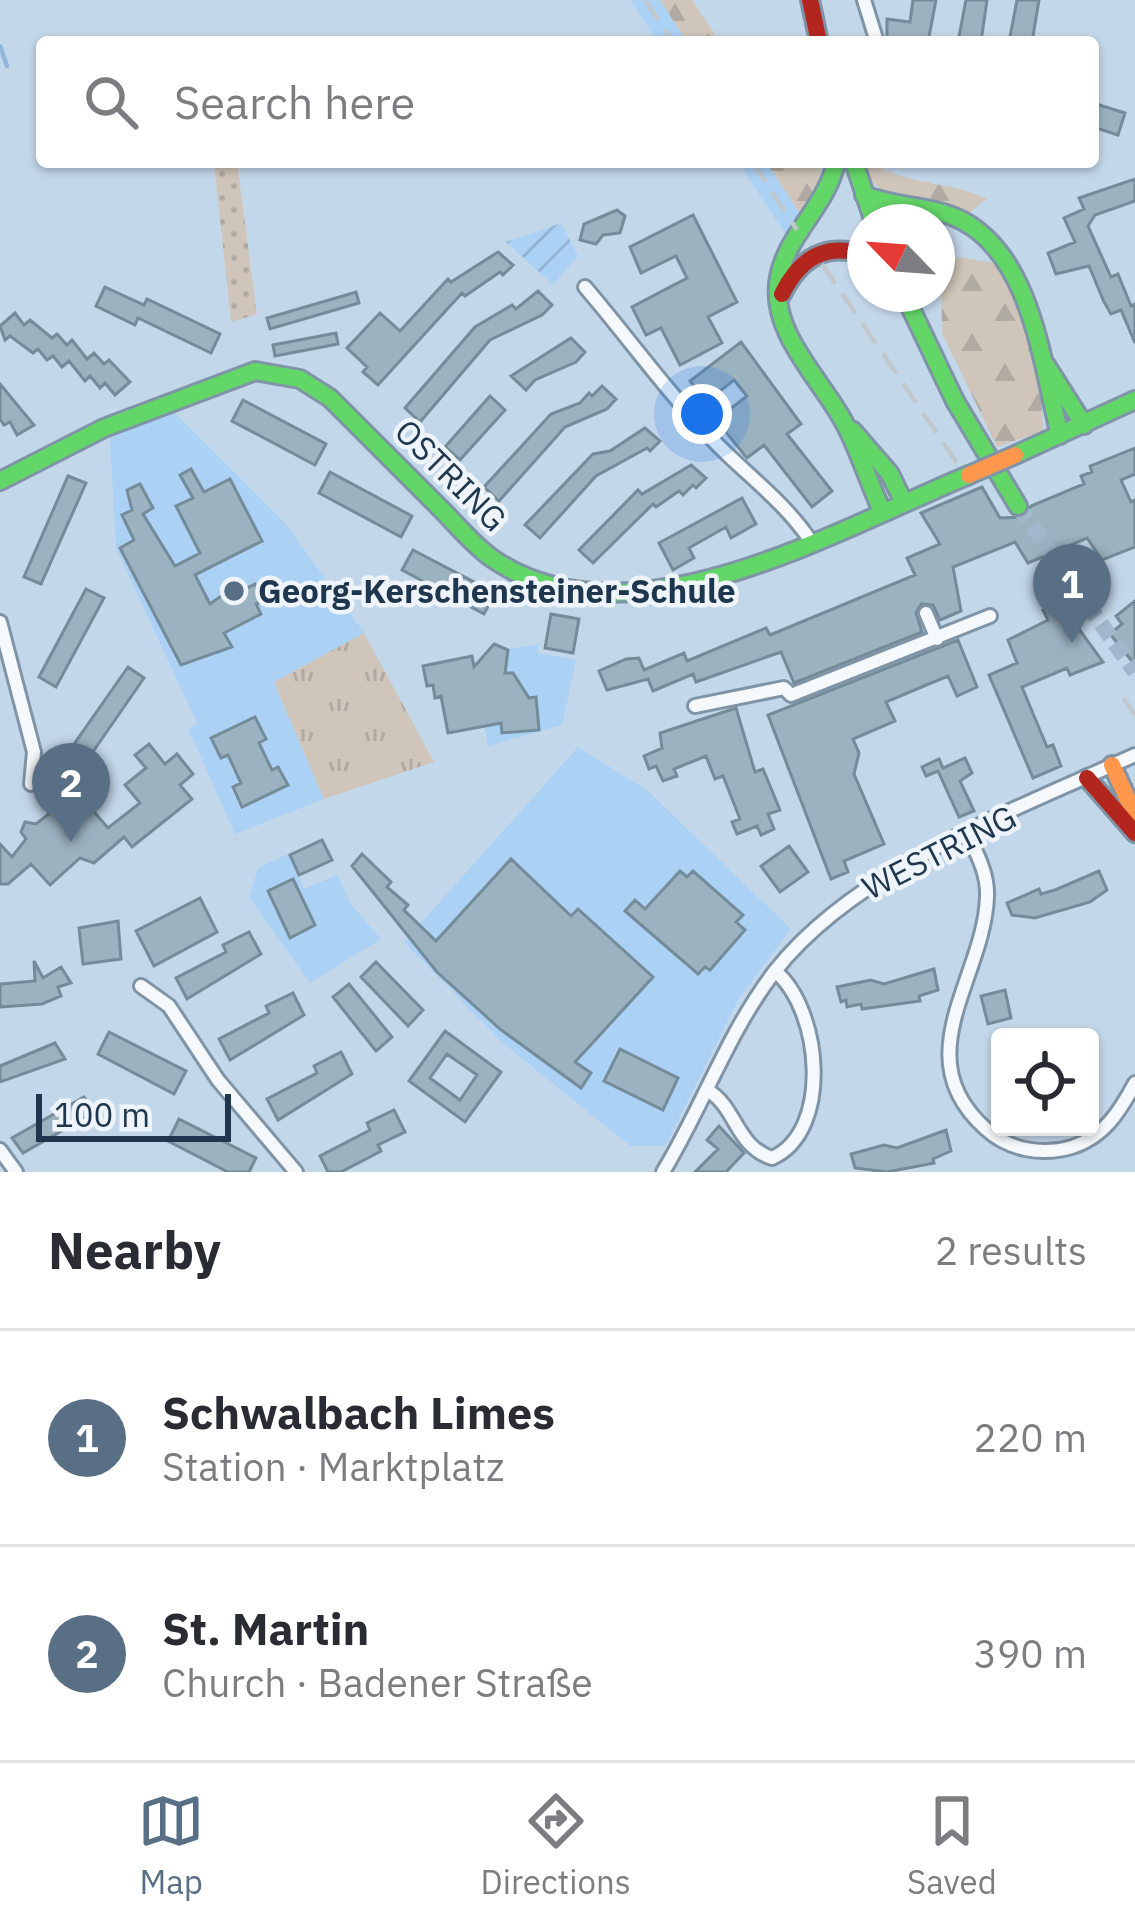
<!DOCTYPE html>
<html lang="en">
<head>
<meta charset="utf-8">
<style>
  :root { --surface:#fff; --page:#f7f7f7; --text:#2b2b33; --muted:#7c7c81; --line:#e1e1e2; --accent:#586f85 }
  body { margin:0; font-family:"IBM Plex Sans",sans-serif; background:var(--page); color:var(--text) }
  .controls { position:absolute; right:36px; bottom:36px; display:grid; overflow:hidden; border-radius:12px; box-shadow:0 3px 9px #0004 }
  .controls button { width:108px; height:108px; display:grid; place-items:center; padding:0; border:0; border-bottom:3px solid var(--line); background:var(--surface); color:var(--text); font:60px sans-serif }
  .compass { position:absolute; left:847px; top:204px; width:108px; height:108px; border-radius:50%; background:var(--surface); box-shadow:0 3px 9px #0004; rotate:295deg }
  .scale { position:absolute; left:36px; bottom:30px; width:195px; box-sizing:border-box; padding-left:12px; border:6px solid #1f374e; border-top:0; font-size:33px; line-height:42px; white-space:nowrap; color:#1f374e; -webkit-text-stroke:9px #eef4fa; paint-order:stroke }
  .you { position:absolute; left:702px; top:414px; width:42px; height:42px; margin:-30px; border:9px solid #fff; border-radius:50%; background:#1a73e8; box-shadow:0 0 0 18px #1a73e833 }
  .badge { display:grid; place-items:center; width:78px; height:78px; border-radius:50%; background:var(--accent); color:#fff; font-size:39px; font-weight:700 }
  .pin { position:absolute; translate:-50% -99px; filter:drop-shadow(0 3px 6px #0008) }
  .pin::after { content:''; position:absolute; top:63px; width:42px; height:36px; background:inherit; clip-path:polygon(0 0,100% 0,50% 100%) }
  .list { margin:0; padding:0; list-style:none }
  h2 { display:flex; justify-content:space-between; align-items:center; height:156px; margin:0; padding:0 48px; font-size:51px }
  h2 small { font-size:39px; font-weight:400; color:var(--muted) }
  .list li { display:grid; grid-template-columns:78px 1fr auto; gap:36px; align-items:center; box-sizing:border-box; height:216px; padding:0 48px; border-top:3px solid var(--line) }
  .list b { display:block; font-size:45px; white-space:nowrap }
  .list p { margin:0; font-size:39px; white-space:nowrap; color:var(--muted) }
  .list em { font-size:39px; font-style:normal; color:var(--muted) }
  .icon { flex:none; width:66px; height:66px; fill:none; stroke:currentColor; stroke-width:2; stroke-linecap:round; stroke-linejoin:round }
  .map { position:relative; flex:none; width:1135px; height:1172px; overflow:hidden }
  .search { position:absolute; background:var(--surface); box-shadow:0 3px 9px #0004; left:36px; right:36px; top:36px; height:132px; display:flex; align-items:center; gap:30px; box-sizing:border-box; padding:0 42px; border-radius:12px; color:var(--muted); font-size:45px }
  .sheet { height:588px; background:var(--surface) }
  nav { display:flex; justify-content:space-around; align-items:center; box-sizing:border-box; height:168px; border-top:3px solid var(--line); background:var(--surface); font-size:33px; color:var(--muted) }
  nav a { display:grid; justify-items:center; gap:6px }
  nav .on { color:var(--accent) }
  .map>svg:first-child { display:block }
</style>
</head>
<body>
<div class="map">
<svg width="1135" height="1172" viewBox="0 0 1135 1172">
  <defs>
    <pattern id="industrial-furrows" width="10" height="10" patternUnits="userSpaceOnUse" patternTransform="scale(3)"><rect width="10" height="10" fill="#abd1f5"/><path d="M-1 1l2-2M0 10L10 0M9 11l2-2" fill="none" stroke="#93b4d4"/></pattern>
    <pattern id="grass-dots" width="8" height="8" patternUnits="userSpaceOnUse" patternTransform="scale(3)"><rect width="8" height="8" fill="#cfc5ba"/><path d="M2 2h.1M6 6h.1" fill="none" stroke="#b1aaa2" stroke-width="1.8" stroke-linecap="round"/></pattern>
    <pattern id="forest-firs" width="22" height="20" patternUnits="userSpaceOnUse" patternTransform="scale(3)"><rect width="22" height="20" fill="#cfc5ba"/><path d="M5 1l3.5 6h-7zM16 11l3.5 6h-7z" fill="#b1aaa2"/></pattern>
    <pattern id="park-tufts" width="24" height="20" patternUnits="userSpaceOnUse" patternTransform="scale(3)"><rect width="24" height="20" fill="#cfc5ba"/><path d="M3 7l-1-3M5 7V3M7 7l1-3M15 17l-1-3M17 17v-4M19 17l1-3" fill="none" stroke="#b1aaa2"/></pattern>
  </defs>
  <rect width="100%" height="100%" fill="#c3d7ea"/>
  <path fill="#abd1f5" d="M630,0H660L687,42H658Z
    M738,162H766L803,218L788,238Z
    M173,411L286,524L364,633L274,683L324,799L235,834L189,730L197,723L116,548L110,438Z
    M494,644L508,649L538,644V653L576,660L562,725L488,746L472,661H479Z
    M578,747L648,791L791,929L738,1000L665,1146H630L502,1042L404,942Z
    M288,854L304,889L337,875L351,904L381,939L310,983L249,897L258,868Z"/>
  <path fill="url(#industrial-furrows)" d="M561,223L578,256L553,285L506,242Z"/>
  <path fill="url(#grass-dots)" d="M214,162H237L257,314L231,322Z"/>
  <path fill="url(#forest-firs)" d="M660,0H692L720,42H687Z
    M766,162H821L818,194L803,218Z
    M863,162H889L882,169C917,185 953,182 987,199L970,212C931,205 875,208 863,162Z
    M958,257L994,263C1027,311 1042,373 1043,431L997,447L942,333L941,275Z"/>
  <path fill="url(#park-tufts)" d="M364,633L434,762L324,799L274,682Z"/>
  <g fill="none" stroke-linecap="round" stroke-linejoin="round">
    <path stroke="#8fb7dc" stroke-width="4.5" d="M0,46L7,66"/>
  </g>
  <path fill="#9bb2c0" stroke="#748b99" stroke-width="3" fill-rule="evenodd" d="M913,0H936L928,42H887V19L910,22Z
    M966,0H987L981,42H958Z
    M1017,0H1039L1032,42H1009Z
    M1093,103L1125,113L1118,135L1093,127Z
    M1135,179V201L1095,215L1088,226L1111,277L1118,274L1131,306L1135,304V343L1121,310L1111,314L1104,302L1089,266L1056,274L1048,253L1075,242L1064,218L1084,209L1079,198Z
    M617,210L625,216L620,233L603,235L596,244L580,240L584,224Z
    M693,215L737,302L708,317L722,343L680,365L661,328L646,335L632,307L687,278L676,256L641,273L630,247Z
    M498,252L513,265L503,275L500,272L465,296L462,293L378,385L363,372L367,367L347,348L380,313L400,331L448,279L451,282Z
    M105,287L144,305L147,299L220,334L211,353L138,318L135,325L96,306Z
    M538,291L552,305L542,315L490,340L420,422L405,408L475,327L512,305L516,309Z
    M356,292L359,303L270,329L267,318Z
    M15,313L24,325L30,320L52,338L57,334L67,345L72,340L87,359L94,353L104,364L109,360L130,382L115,395L105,383L100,388L90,376L85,381L69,361L62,367L53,356L47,360L38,349L33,353L10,336L5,340L0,326Z
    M336,333L338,344L275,356L273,345Z
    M571,338L585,352L576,362L535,380L526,390L511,376Z
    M741,342L801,424L787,434L832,491L812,507L764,445L747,458L716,420L747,396L734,380L706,402L690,381Z
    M0,384L34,425L17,435L10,422L4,425L0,419Z
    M602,386L616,399L607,409L565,427L499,501L484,487L551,414L580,403L589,393L592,396Z
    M490,396L505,410L460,460L445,447Z
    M243,400L326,444L315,465L232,421Z
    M645,428L660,441L650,451L647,448L596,476L540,538L525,525L593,454L610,451Z
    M1135,448V474L1121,480L1131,502L1135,500V547L1102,560L1087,538L1028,563L1015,542L953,567L961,611L940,620L933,605L921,604L916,613L922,632L794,683L781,652L696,682L693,674L653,691L648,679L607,690L599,671L626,659L639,658L644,670L684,653L687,661L766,628L770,635L915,575L907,558L940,544L921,513L982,487L1000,518L1023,517L1031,506L1084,484L1081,476L1092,472L1090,466Z
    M691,465L706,478L696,488L693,485L683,495L679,491L656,507L653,504L593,563L579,550L638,490L642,494Z
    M191,469L204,492L230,479L262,541L195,575L210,604L238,584L241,591L255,584L263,601L256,604L261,614L224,633L232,647L181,665L120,548L134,540L122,515L132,510L127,490L140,484L153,508L143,514L175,566L200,553L176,506L193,498L180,475Z
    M330,472L412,516L401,537L319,493Z
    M68,476L86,483L41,584L24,577Z
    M742,498L756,524L731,538L726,527L689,548L694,558L673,570L659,543Z
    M413,550L495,593L484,614L402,570Z
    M86,589L104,598L56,687L39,677Z
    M1135,601V665L1110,634L1122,624L1116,616Z
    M1060,603L1103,662L1070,675L1067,668L1022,687L1047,747L1053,745L1061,766L1033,778L989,675L1017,663L1008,640L1048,620L1043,610Z
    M551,614L579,619L573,653L545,648Z
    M958,640L977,687L957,696L948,676L912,691L886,702L895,721L853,739L859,753L854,774L884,844L844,861L848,872L831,879L768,715Z
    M494,644L508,650L505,673H513L529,698L536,697L539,730L502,733L501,723L448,733L441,696L435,698L433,685L427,686L423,666L472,656L474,667Z
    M128,667L144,678L81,769L65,757Z
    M736,708L755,772L763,769L780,810L768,814L774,829L761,835L757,826L737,834L732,822L740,819L723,776L715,779L706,756L674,769L677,776L663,781L656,766L649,769L644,756L662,748L660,733Z
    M255,717L266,739L259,743L272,770L278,767L288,785L242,807L233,787L241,783L228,755L221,758L211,738Z
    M149,744L165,764L177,754L193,774L180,785L192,799L132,847L124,837L94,863L80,858L50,885L31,864L8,884H0V844L12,857L26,839L21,832L25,822L36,824L59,806L66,813L83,799L108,828L140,803L125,785L146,768L135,755Z
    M965,758L972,773L960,781L974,811L959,817L938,771L926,776L922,767L939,759L943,768Z
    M322,840L332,860L299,875L290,855Z
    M789,846L808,872L780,892L761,866Z
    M362,854L391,882L387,887L408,905L404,910L436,941L511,859L571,916L578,909L653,977L575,1062L591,1073L581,1088L500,1029L437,972L352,866Z
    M680,871L687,877L693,871L743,915L736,922L745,930L710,970L705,967L698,974L625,911L635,900L645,909Z
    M1099,871L1107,890L1090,902L1035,918L1012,915L1007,903L1039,889L1041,894L1055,890Z
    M293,879L315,925L290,938L268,891Z
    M200,898L217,932L154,966L136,931Z
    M118,921L121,959L83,964L79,928Z
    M249,932L261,954L187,999L176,978L226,952L223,945Z
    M34,961L43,978L61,967L71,983L58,987L61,996L42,1004L0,1007V984L35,981Z
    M376,962L423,1010L408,1026L361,977Z
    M934,969L938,990L919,996L920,1001L862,1009L861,1004L847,1007L846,1000L841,1002L837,987L871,980L884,984Z
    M349,984L392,1037L376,1051L333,997Z
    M1005,990L1011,1018L988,1024L981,996Z
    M293,993L304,1015L230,1060L219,1039L269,1013L266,1006Z
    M445,1031L501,1072L465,1122L409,1081ZM447,1054L477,1075L460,1100L430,1078Z
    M109,1032L186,1071L174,1094L98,1054Z
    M55,1043L65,1059L0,1082V1066Z
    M620,1049L678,1078L663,1110L604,1081Z
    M341,1052L352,1074L278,1120L267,1099L317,1073L314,1066Z
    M84,1097L95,1112L23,1153L12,1138Z
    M394,1110L405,1132L378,1145L381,1151L341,1172H328L320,1156L370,1130L367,1123Z
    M179,1119L256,1158L249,1172H228L168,1141Z
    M719,1126L744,1153L726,1172H695L718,1149L707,1140Z
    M946,1130L951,1151L933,1159L934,1163L887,1172L855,1168L851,1154L884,1145L897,1148Z"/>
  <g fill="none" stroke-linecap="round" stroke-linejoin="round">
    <path stroke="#a2b7cb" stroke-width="16" stroke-dasharray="16 8" stroke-linecap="butt" d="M1018,506L1135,672"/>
    <g stroke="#7f94a6" stroke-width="18">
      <path id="street" d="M864,0L877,42
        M585,287C628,337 666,391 712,439C745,474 783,500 810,540
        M926,613L937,639
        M0,622L34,752L31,784
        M695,706L784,688L791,695L990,616
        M968,835C977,854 988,874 987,896C985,977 904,1057 986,1129C1009,1150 1042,1156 1072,1147C1104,1137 1120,1111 1135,1083
        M141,986L169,1006L218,1080L296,1172
        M707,1090C737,1107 735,1146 772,1158C833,1131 821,1009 775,971
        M0,1150L16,1172
        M663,1172C703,1106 728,1032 775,971C856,868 1017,809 1135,755"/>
    </g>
    <g stroke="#7f94a6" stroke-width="22">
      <path id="fast" d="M836,162C827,206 787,234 779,277C768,333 823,380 846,426C860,453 869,483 882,511
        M854,162L874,222
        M864,195C895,208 933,205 963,221C1033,259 1042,366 1060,435
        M904,294L955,401L1018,506
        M1046,365L1084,425
        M853,431L890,474L904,503
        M1015,455L1135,400
        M0,481L104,428L255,371L300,379L330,398C367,435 404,472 440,508C457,525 474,546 493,559C629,652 836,530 969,475"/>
    </g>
    <g stroke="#7f94a6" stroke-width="22">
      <path id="slow" d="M1112,765L1135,815"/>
    </g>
    <g stroke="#7f94a6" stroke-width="22">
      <path id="jam" d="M810,0L819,42
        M782,294C800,258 826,242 865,255
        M1087,778L1135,833"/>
    </g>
    <use href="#street" stroke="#f6f9fc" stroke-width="12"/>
    <use href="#fast" stroke="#63d668" stroke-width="16"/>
    <use href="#slow" stroke="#ff974d" stroke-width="16"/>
    <use href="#jam" stroke="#b3261e" stroke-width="16"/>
    <path stroke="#c0c7cd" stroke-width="4.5" stroke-dasharray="24 12" stroke-linecap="butt" d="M645,0L673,42
      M752,162L797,230
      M822,264L959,466
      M1123,698L1135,715"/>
    <g stroke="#7f94a6" stroke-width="22" stroke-linecap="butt">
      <path id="slow-bridge" d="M969,475L1015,455"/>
    </g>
    <use href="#slow-bridge" stroke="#ff974d" stroke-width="16"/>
  </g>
  <circle fill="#586f85" stroke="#eef4fa" stroke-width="4.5" cx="234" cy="591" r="12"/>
  <g text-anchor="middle" stroke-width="9" stroke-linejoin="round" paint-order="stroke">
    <g font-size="33" fill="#1f374e" stroke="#eef4fa">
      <text transform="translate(451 475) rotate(45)" y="12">OSTRING</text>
      <text transform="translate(939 852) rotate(-27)" y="12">WESTRING</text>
    </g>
    <g font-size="33" font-weight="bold" fill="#1f374e" stroke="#eef4fa" text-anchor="start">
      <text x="258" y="603">Georg-Kerschensteiner-Schule</text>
    </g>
  </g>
</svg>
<div class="controls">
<button><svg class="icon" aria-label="locate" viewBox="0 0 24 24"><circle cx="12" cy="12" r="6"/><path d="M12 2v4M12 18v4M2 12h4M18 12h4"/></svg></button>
</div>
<svg class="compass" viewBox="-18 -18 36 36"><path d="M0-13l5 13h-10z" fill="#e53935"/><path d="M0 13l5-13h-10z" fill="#7c7c81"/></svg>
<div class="scale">100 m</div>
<div class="you"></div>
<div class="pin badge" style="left:1072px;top:643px">1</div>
<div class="pin badge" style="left:71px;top:842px">2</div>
<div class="search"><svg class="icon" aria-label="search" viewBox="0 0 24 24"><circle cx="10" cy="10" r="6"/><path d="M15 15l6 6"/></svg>Search here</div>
</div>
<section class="sheet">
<h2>Nearby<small>2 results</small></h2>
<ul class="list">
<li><span class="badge">1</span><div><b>Schwalbach Limes</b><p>Station · Marktplatz</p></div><em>220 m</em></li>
<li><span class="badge">2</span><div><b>St. Martin</b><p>Church · Badener Straße</p></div><em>390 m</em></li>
</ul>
</section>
<nav>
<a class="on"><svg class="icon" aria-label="map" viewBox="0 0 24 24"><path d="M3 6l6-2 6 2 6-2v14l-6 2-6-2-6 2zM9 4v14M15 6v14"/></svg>Map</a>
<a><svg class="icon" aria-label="directions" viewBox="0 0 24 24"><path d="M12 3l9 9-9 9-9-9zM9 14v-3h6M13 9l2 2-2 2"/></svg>Directions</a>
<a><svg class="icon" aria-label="saved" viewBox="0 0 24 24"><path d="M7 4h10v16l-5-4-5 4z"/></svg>Saved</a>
</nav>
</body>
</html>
